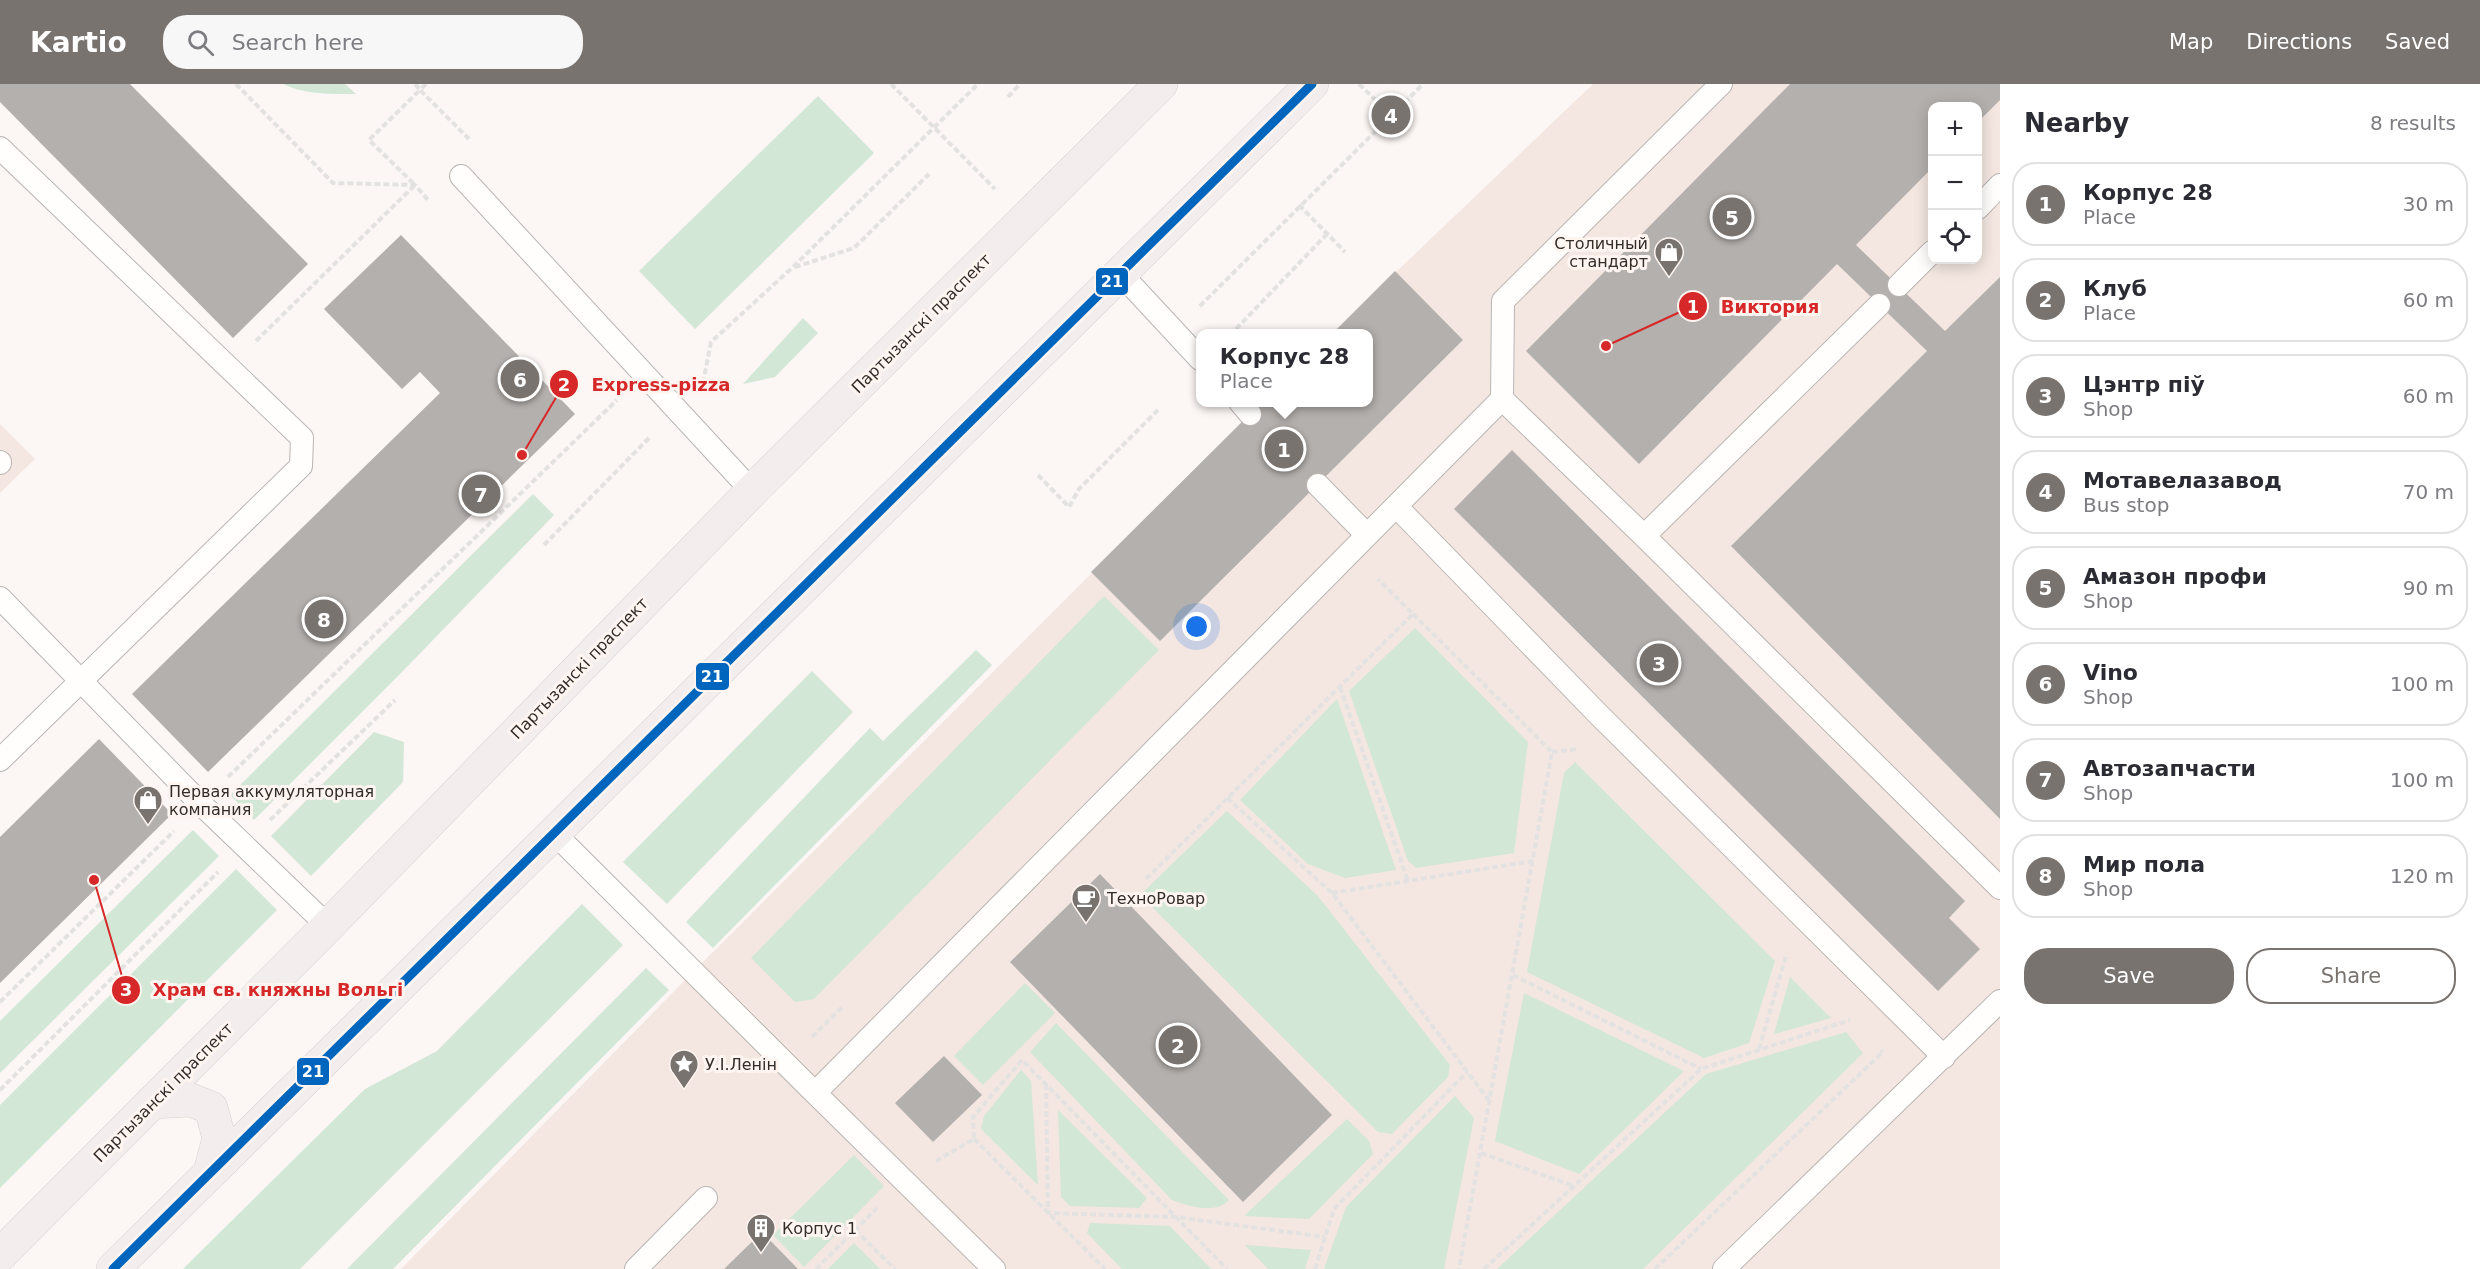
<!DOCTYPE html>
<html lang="en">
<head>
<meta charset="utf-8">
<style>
  :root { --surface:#fff; --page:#f7f7f7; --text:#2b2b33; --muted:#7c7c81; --line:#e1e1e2; --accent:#797370 }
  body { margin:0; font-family:"DejaVu Sans",sans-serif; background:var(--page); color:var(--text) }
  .controls { position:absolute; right:18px; top:18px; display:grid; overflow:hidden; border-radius:12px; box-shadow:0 3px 15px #0003 }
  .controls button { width:54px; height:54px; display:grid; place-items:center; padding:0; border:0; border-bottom:2px solid var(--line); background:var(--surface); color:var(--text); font:30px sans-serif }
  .you { position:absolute; left:1197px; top:543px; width:21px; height:21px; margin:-15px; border:4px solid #fff; border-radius:50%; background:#1a73e8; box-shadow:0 0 0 9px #1a73e833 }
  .badge { display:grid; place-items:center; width:39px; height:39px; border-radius:50%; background:var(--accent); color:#fff; font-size:20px; font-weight:700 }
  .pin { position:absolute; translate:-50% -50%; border:3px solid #fff; box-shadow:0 2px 6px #0006 }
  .popup { position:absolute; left:1196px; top:245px; width:177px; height:78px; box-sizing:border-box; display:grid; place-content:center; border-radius:12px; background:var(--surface); filter:drop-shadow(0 2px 4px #0005); font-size:20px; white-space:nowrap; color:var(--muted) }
  .popup b { font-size:22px; color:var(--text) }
  .popup::after { content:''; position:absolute; left:50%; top:100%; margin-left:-12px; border:12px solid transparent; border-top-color:var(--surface) }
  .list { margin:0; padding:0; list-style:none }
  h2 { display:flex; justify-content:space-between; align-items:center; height:78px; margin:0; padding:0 24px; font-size:26px }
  h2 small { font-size:20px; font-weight:400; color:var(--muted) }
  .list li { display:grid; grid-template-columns:39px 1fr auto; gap:18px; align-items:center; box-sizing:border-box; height:84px; margin:0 12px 12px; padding:0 12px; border:2px solid var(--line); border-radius:24px }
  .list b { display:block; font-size:22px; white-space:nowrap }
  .list p { margin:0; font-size:20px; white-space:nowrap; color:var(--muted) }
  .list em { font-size:20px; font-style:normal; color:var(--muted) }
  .actions { display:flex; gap:12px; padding:18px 24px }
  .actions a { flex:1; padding:14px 0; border:2px solid var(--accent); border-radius:24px; text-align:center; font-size:21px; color:var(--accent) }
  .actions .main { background:var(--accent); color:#fff }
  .icon { flex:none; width:33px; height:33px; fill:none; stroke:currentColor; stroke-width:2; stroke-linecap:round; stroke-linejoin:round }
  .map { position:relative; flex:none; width:2000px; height:1185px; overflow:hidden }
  header { display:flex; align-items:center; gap:36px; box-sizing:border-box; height:84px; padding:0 30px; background:var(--accent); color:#fff }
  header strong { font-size:28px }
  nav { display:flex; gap:33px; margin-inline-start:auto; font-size:21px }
  .search { width:420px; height:54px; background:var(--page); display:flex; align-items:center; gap:15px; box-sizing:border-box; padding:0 21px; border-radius:24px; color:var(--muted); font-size:22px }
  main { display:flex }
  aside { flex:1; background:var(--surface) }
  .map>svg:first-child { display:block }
</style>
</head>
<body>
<header>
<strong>Kartio</strong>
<div class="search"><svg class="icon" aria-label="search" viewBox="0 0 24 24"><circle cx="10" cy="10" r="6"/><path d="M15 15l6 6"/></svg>Search here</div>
<nav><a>Map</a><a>Directions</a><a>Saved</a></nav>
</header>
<main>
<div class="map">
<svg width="2000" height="1185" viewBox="0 0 2000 1185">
  <rect width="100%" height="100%" fill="#fcf6f4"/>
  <path fill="#f4e7e1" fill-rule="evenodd" d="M1593,0H2000V1185H401L693,888L1262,319L1368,318V250L1332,249ZM1932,22H1978V176H1932Z
    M0,340L35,375L0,409Z"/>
  <path fill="#d2e7d5" d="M283,0H345L356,10C332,10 305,11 283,0Z
    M818,12L874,69L695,245L639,187Z
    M803,234L818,249L775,293L743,300Z
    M533,410L554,431L399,591L254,736L230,711Z
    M1104,512L1159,566L814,915L795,918L751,874Z
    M1415,544L1528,658L1514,769L1416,784L1408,777L1349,607Z
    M976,566L992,581L713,864L686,838L870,644L883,657Z
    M812,587L853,628L667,820L623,778Z
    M1337,615L1396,786L1345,794L1308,780L1240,716Z
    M374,648L404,658L403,698L311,792L271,752Z
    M1575,678L1775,877L1749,959L1704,974L1527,888L1564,689Z
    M1227,727L1318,812L1450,981L1448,993L1392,1050L1378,1048L1140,811Z
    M193,746L219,772L0,989V937Z
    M236,785L277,826L0,1104V1021Z
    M582,820L623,861L300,1185H183L365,1005L437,967Z
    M646,884L669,906L393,1185H347Z
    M1790,893L1831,934L1774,950Z
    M1025,899L1055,929L983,1001L954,972Z
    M1524,909L1684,987L1579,1090L1495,1057Z
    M1056,939L1229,1116C1215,1131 1189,1122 1172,1116L1030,968Z
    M1846,948L1863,969L1643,1185H1497L1706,990Z
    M1021,986L1031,997L1038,1101L981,1045L984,1032Z
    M1455,1012L1474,1034L1444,1185H1324L1346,1123Z
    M1058,1026L1147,1114L1139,1124L1070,1122L1061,1113Z
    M1347,1035L1369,1057L1373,1070L1309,1135L1244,1132Z
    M854,1071L884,1102L804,1183L773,1151Z
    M1090,1139L1170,1142L1211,1185H1122L1087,1149Z
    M854,1159L880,1185H828Z
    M1245,1161L1311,1166L1305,1185H1268Z"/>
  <path fill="#b4b0ad" d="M0,0H130L308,180L233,254L0,18Z
    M1790,0H2000V16L1978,38V22H1932V84L1856,161L1945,247L2000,193V735L1731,462L1927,267L1837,180L1639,380L1526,267Z
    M401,151L575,330L208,688L132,610L440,309L420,288L402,305L324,225Z
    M1395,187L1463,256L1160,557L1091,488L1262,318H1368V250H1332Z
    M1512,366L1965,817L1949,834L1980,865L1938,907L1454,425Z
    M99,655L172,730L0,899V753Z
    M1100,790L1332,1031L1243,1118L1010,878Z
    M944,972L982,1011L933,1058L895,1019Z
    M762,1148L798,1185H724Z"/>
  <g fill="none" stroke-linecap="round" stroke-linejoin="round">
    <g stroke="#bab5b2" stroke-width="24">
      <path id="service" d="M0,64L302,354L301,382L0,676
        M461,92L752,407
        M1978,124L2000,101
        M1121,190L1200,275
        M1899,201L1932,168
        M1502,315L1644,452L2000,804
        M1240,318L1250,330
        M0,378V379
        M1318,401L1367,451
        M1396,422L1598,630L1944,973
        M1644,452L1879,221
        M0,514L201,720L328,842
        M555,750L815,1009L1502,315L1503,217L1721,0
        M815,1009L994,1185
        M636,1185L706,1114
        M1724,1185L2000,917"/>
    </g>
    <g stroke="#d5d2d0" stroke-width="34">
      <path id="primary" d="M152,1018L191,1016L211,1024L219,1054L210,1088
        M0,1171L328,842L752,407L1161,0
        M113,1185L1312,0"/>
    </g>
    <path stroke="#e3e2e1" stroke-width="4" stroke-dasharray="6 3" stroke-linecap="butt" d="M236,0L333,99L415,101L429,117
      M426,0L420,6L469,55
      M891,0L995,105
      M1359,0L1391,31
      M1008,13L1020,0
      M1299,121L1345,168
      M795,183L854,164L929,90
      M1200,222L1423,0
      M1236,245L1327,150
      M256,257L415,101L369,56L420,6L415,0
      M703,299L711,258L792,184L978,0
      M1038,391L1069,423L1079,405L1158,326
      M544,461L650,353
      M1413,530L1552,668L1459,1185
      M1340,603L1408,797
      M1552,668L1578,665
      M228,693L617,316
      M1227,714L1332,809L1490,1018
      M270,736L395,616
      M1146,795L1413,530L1378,495
      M1332,809L1533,777
      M1513,891L1701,985
      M0,918L174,747
      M812,953L843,922
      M1759,965L1786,872
      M1046,1000L1048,1129L1176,1133L1325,1153
      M0,1006L218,788
      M974,1055L1105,1185
      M1481,1069L1574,1102
      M936,1077L974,1055L973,1033L1022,976L1227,1185
      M855,1146L895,1185
      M816,1185L877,1124
      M1315,1185L1334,1125L1467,988
      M1484,1185L1701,985L1850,936
      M1655,1185L1883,968L1881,966"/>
    <use href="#service" stroke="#fffefd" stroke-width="22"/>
    <use href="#primary" stroke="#f4edee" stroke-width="33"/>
    <g stroke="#fff5f0" stroke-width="14">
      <path id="bus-1" d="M113,1185L1312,0"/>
    </g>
    <use href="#bus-1" stroke="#0065bd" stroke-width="9"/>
  </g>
  <defs>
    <g id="shop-pin" transform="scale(1.5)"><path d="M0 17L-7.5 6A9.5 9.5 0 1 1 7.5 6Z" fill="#797370" stroke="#fff5f0"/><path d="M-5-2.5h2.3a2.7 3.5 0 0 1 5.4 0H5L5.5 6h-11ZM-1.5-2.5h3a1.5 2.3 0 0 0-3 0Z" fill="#fff"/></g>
    <g id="cafe-pin" transform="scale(1.5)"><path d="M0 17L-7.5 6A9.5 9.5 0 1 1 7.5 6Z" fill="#797370" stroke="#fff5f0"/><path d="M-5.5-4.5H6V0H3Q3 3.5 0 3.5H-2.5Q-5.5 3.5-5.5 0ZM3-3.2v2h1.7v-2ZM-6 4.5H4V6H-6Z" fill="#fff"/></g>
    <g id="sight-pin" transform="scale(1.5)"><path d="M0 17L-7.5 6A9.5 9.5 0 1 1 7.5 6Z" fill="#797370" stroke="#fff5f0"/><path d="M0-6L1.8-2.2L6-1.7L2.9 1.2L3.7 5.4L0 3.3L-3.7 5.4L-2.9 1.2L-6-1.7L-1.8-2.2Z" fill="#fff"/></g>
    <g id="building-pin" transform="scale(1.5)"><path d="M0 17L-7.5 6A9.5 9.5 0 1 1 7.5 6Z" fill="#797370" stroke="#fff5f0"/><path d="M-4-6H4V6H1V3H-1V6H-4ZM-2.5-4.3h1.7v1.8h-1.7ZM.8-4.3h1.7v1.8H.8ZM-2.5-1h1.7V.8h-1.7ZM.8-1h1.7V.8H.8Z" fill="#fff"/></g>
  </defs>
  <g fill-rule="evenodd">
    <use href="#shop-pin" x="1669" y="168"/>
    <use href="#shop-pin" x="148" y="716"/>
    <use href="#cafe-pin" x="1086" y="814"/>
    <use href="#sight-pin" x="684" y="980"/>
    <use href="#building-pin" x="761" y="1144"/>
  </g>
  <g text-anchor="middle" stroke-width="6" stroke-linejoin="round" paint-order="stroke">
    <g font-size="16" fill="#322d29" stroke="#fff5f0" text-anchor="start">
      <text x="1648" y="165" text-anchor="end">Столичный<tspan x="1648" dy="18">стандарт</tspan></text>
      <text x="169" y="713">Первая аккумуляторная<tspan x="169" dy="18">компания</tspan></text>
      <text x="1107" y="820">ТехноРовар</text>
      <text x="705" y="986">У.І.Ленін</text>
      <text x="782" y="1150">Корпус 1</text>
    </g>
    <g font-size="16" fill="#322d29" stroke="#fff5f0">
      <text transform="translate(921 239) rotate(-45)" y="6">Партызанскі праспект</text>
      <text transform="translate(579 584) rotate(-46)" y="6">Партызанскі праспект</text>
      <text transform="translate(163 1008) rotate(-45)" y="6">Партызанскі праспект</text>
    </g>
  </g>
  <path fill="none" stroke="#d62828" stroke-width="2" d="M1606 262L1693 222M522 371L564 300M94 796L126 906"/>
  <g fill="#d62828" stroke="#fff5f0" stroke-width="2">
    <circle cx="1606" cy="262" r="6"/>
    <circle cx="522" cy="371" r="6"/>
    <circle cx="94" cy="796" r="6"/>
    <circle cx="1693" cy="222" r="15"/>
    <circle cx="564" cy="300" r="15"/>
    <circle cx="126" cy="906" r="15"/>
  </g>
  <g font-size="18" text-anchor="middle" font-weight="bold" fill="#fff">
    <text x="1693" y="229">1</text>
    <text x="564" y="307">2</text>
    <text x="126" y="912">3</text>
  </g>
  <g font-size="18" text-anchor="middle" font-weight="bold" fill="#d62828" stroke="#fff5f0" stroke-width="6" stroke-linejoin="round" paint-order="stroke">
    <text x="1770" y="229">Виктория</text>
    <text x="661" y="307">Express-pizza</text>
    <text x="278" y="912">Храм св. княжны Вольгі</text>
  </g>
  <g stroke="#fff5f0" stroke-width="2">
    <rect x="1095" y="183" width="34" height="29" rx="6" fill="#0065bd"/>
    <rect x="695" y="578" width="35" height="29" rx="6" fill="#0065bd"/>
    <rect x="296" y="973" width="34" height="29" rx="6" fill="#0065bd"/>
  </g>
  <g font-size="16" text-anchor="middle" font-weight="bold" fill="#fff">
    <text x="1112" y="203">21</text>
    <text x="712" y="598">21</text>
    <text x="313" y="993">21</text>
  </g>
</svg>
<div class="controls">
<button>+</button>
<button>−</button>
<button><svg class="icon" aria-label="locate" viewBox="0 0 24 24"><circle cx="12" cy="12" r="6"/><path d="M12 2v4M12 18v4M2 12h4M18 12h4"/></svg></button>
</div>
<div class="you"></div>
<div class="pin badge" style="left:1284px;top:365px">1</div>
<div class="popup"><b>Корпус 28</b>Place</div>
<div class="pin badge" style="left:1178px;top:961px">2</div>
<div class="pin badge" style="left:1659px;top:579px">3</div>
<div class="pin badge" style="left:1391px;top:31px">4</div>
<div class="pin badge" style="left:1732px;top:133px">5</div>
<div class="pin badge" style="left:520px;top:295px">6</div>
<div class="pin badge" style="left:481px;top:410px">7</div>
<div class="pin badge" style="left:324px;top:535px">8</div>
</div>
<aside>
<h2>Nearby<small>8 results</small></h2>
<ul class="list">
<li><span class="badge">1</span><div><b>Корпус 28</b><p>Place</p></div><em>30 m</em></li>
<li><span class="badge">2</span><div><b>Клуб</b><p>Place</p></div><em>60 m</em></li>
<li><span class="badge">3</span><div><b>Цэнтр піў</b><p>Shop</p></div><em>60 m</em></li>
<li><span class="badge">4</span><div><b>Мотавелазавод</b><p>Bus stop</p></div><em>70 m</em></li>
<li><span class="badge">5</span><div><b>Амазон профи</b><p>Shop</p></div><em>90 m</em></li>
<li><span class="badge">6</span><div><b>Vino</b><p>Shop</p></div><em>100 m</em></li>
<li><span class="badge">7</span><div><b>Автозапчасти</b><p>Shop</p></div><em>100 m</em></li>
<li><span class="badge">8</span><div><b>Мир пола</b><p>Shop</p></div><em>120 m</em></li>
</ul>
<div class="actions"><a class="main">Save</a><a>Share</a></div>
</aside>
</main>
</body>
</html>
